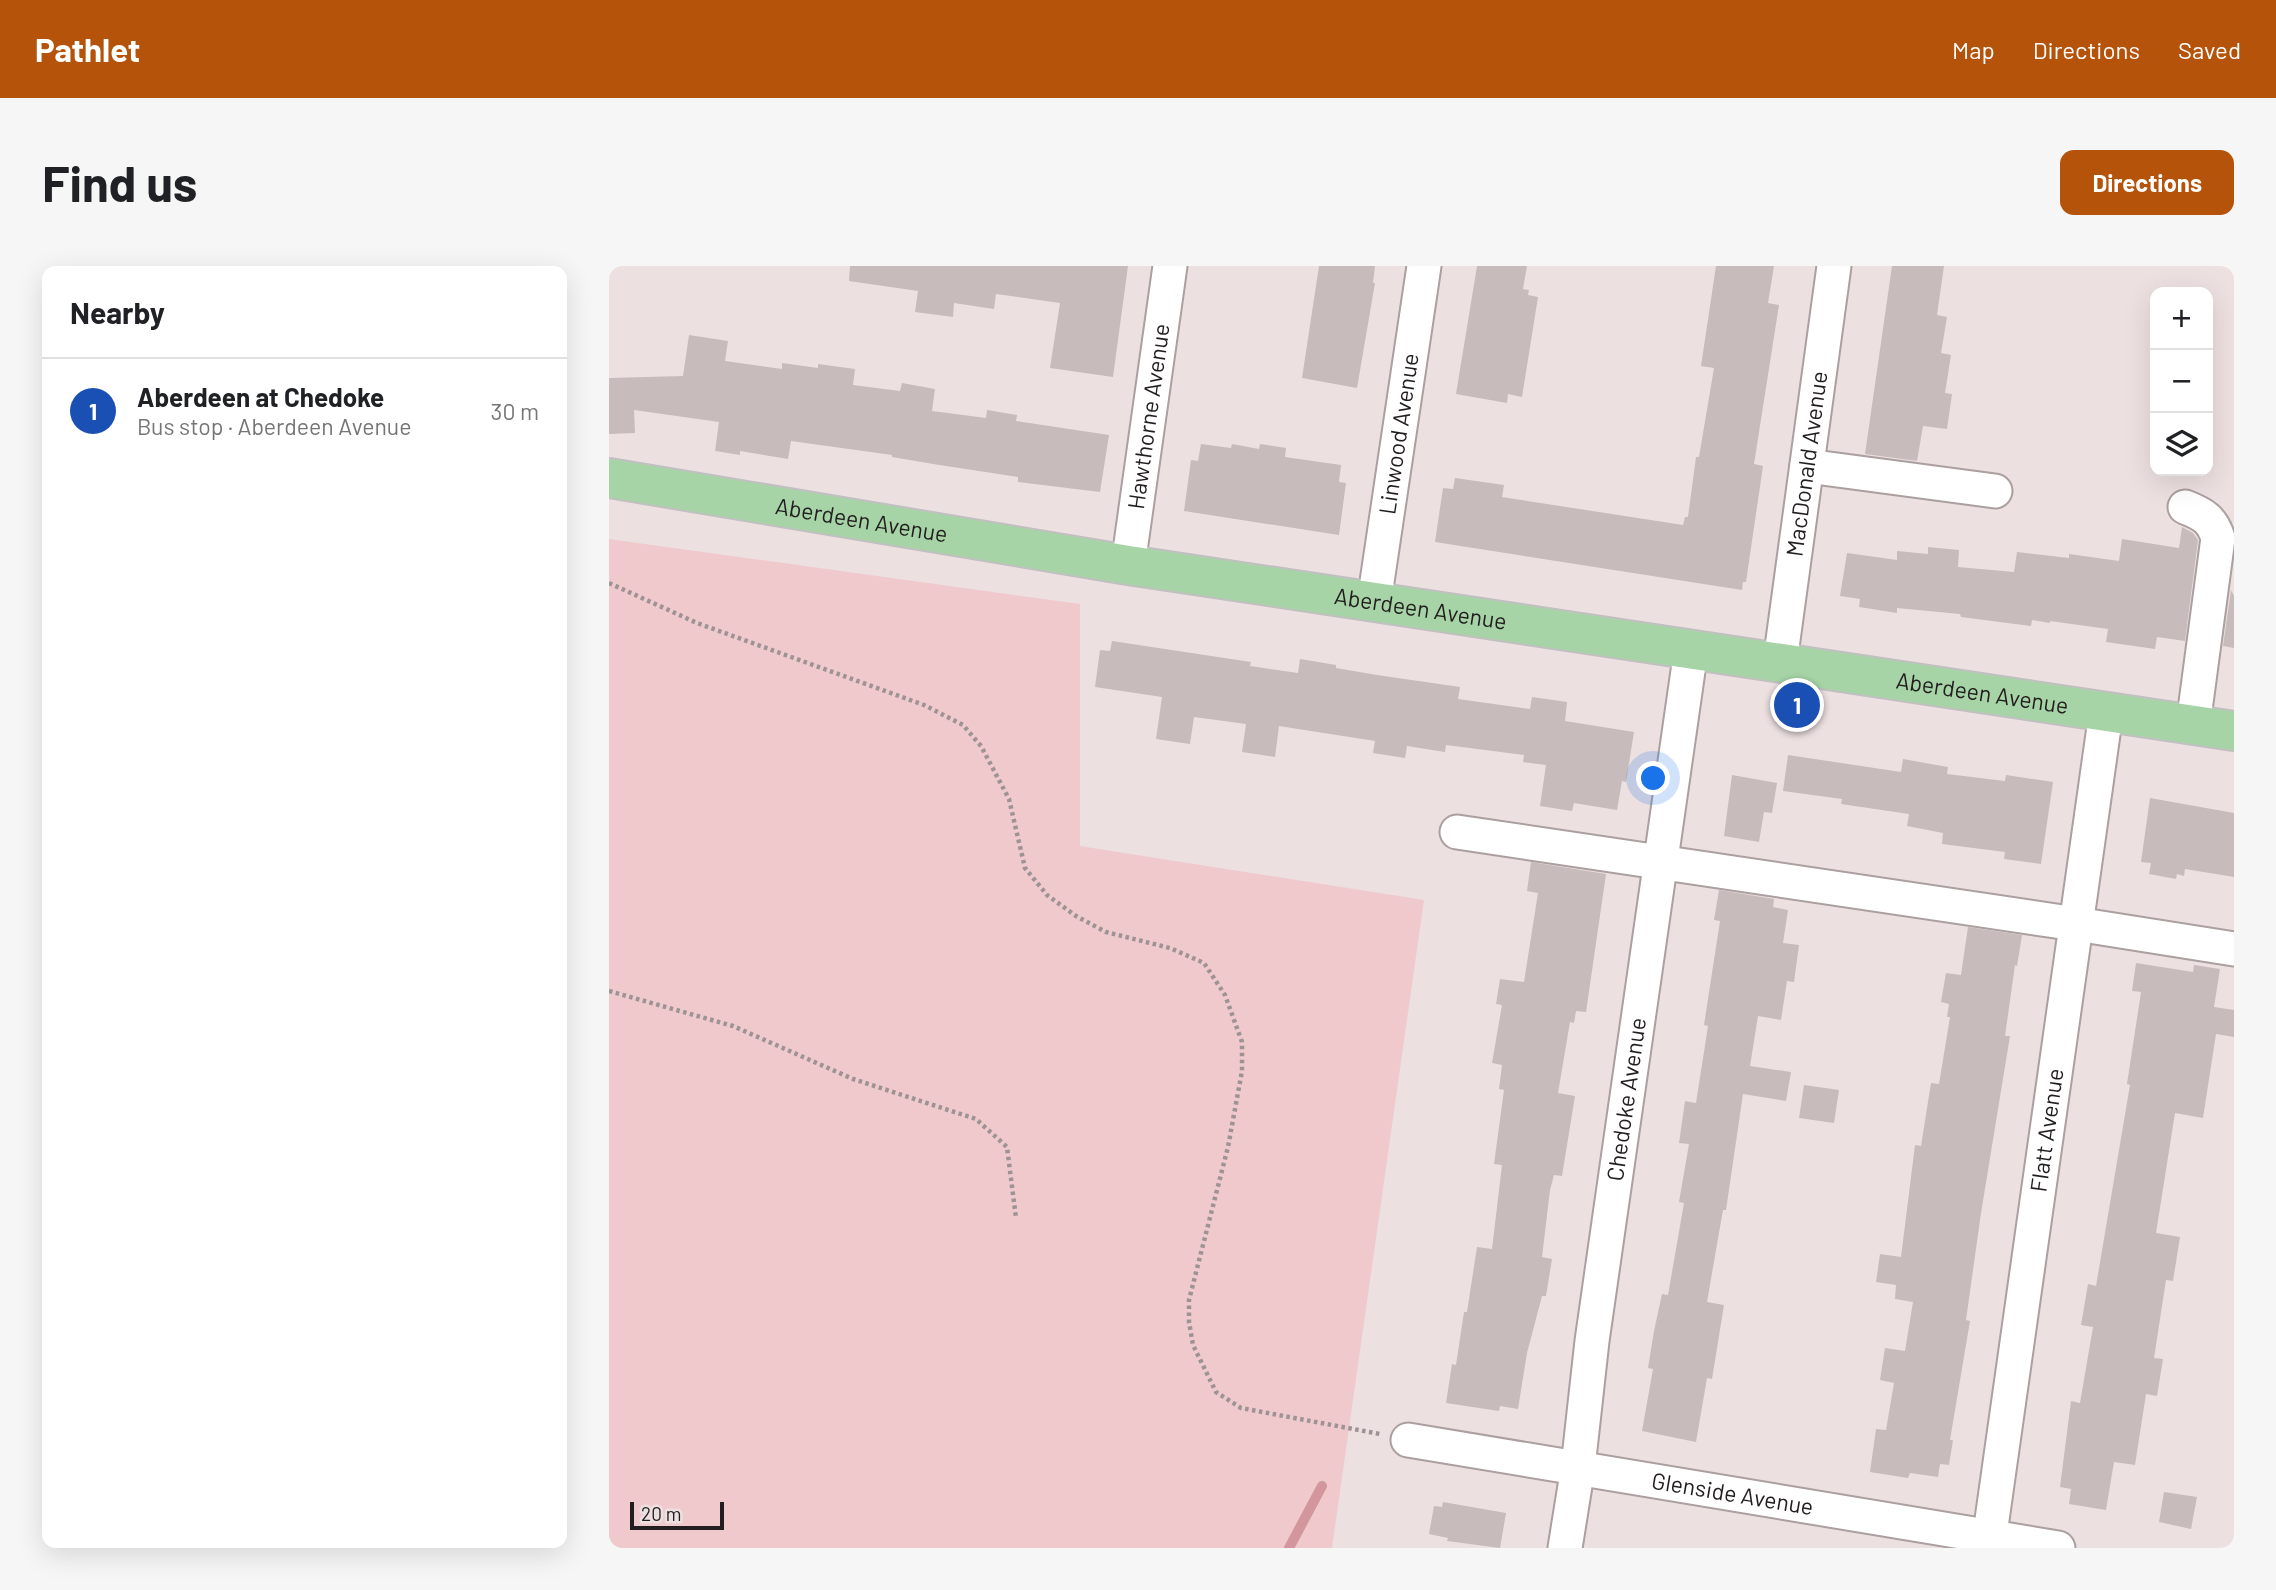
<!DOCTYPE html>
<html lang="en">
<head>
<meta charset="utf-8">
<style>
  :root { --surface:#fff; --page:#f6f6f6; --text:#202124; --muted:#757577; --line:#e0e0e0; --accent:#b45309 }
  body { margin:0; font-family:Barlow,sans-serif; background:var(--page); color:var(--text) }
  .controls { position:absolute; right:21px; top:21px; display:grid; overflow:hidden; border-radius:14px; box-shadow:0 7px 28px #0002 }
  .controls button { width:63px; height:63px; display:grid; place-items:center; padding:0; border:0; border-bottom:2px solid var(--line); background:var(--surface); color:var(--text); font:35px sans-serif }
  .scale { position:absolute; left:21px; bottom:18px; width:94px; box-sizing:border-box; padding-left:7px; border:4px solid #221d1e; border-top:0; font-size:19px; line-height:24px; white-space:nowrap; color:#221d1e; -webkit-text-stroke:5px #ede0e1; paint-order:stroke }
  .you { position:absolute; left:1045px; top:513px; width:24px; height:24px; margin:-18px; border:5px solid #fff; border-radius:50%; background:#1a73e8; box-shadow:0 0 0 10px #1a73e833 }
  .badge { display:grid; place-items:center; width:46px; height:46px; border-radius:50%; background:var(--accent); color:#fff; font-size:23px; font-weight:700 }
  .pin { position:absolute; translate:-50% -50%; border:4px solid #fff; box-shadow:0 2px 7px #0006 }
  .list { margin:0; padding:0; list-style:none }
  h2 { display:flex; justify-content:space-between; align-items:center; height:91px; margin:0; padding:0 28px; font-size:30px }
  h2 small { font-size:23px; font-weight:400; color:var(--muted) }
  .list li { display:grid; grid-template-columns:46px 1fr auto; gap:21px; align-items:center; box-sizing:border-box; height:105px; padding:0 28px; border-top:2px solid var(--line) }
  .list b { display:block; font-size:26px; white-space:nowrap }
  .list p { margin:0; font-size:23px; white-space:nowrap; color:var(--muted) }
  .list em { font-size:23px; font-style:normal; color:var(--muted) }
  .icon { flex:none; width:38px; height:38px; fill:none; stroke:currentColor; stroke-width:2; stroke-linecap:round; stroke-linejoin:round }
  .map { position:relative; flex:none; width:1625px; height:1282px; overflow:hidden; border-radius:14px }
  header { display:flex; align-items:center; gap:42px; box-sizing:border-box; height:98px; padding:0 35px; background:var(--accent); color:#fff }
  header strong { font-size:33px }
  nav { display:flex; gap:38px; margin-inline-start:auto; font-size:24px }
  .intro { display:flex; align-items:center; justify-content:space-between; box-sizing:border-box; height:168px; padding:0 42px }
  h1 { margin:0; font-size:49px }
  .button { padding:18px 32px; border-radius:14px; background:var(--accent); color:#fff; font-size:24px; font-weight:700 }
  main { display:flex; gap:42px; padding:0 42px }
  aside { flex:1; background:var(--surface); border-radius:14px; box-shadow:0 7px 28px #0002 }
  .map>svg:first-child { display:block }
</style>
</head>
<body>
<header>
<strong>Pathlet</strong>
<nav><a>Map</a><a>Directions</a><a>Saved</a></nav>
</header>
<div class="intro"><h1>Find us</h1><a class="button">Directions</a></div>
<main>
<aside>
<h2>Nearby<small></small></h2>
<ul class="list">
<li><span class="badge" style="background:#1a4fb4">1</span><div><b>Aberdeen at Chedoke</b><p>Bus stop · Aberdeen Avenue</p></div><em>30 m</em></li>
</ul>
</aside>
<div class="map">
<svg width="1625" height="1282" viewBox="0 0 1625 1282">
  <rect width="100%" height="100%" fill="#ede0e1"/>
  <path fill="#f0c9cc" d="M0,273L471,338V580L815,634L723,1282H0Z"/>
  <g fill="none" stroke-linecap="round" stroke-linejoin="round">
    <path stroke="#d2969c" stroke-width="10" d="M680,1282L713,1220"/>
  </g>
  <path fill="#c8bbbc" d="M241,0H519L504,111L441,102L451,37L387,28L385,43L345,37L344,51L306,46L309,25L240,15Z
    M710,0H766L764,17H766L748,122L693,112Z
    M868,0H918L914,23L920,24L919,29L929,31L913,131L899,128L898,137L847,128Z
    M1107,0H1165L1159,37L1170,39L1145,198L1154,200L1137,316H1134L1133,324L826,276L834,222L844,223L846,212L895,219L893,231L1074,259L1076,251H1079L1087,191H1090L1105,102L1092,100Z
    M1283,0H1335L1328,49L1338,51L1332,87L1342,89L1336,127L1343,128L1338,163L1314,160L1308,195L1256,188Z
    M80,69L119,75L116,95L173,103V97L209,102V98L246,103L244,119L291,125L293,117L326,123L323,145L377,152L378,144L408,149L407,155L500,169L491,226L409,216V211L324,198L283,191V189L182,175L179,193L131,185V189L106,185L110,156L25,144L26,167L0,168V112L74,110Z
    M592,178L622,182L623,178L650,183L651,178L677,182L676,191L732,199L730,216L737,217L730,269L575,245L582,194L589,195Z
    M1573,261L1584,267L1589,274L1576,375L1548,371L1546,383L1497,376L1499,363L1441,355V357L1423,354L1422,360L1352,351L1351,348L1288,342V347L1250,341L1251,333L1231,330L1238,287L1288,294V285L1319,288V281L1350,284L1349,301L1405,306L1408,286L1460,292V288L1510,295L1513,273L1570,282Z
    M1622,324L1625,330V382L1614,380Z
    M503,375L642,396L641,400L689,407L691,393L727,399V402L768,409L851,421L849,433L921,443L923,431L958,436L956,455L1025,466L1017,516L1013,515L1008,544L965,537L963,545L931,540L937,499L914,496L915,489L837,479L836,486L798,480L796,492L764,487L766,475L670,460L666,491L633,486L637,458L585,451L581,478L547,473L553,431L486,421L491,384L501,385Z
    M1179,489L1292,506L1294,493L1339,501L1338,508L1396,515L1397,509L1444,516L1432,598L1395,593L1396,586L1333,578L1334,567L1298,560L1300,548L1232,538L1233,533L1174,525Z
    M1123,509L1168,517L1163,547L1155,546L1150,576L1115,570Z
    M1541,532L1625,547V611L1576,603L1575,610L1568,608L1567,613L1540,608L1542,597L1532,596Z
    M922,596L997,608L977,746L967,745L965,757L961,756L949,827L966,830L953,910L945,909L941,924L933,991L943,993L937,1030H933L918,1087L909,1143L891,1140L890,1145L837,1137L843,1098L847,1099L855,1046H858L868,981L883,983L893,899L885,898L895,824L890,823L893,799L883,797L893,739L887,738L891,713L915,716L929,627L918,625Z
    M1110,624L1165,633L1164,641L1179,644L1174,677L1190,679L1185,716L1178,715L1172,754L1149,750L1141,800L1182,806L1177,835L1134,828L1117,944H1114L1098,1036L1115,1039L1103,1113L1098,1112L1087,1176L1033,1165L1044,1103L1039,1102L1045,1065L1053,1028L1059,1029L1075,937L1070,936L1080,878L1070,877L1076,835L1087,837L1099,760L1095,759L1111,655L1105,654Z
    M1359,661L1413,669L1408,700L1406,699L1396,770H1401L1372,947L1357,1054L1361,1055L1341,1174H1344L1340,1199L1331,1198L1329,1211L1301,1207L1299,1212L1261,1206L1267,1163L1277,1164L1285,1117L1271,1114L1276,1082L1296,1085L1304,1036L1286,1033L1287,1019L1267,1016L1271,988L1292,991L1306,879L1312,880L1322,817L1330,818L1341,751H1338L1340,738L1332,736L1337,707L1352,709Z
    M1527,697L1584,706L1585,699L1611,703L1605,741L1625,744V771L1607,768L1594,852L1566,847L1547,967L1571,971L1564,1015L1557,1014L1545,1092L1554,1093L1548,1130L1537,1128L1526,1199L1505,1196L1497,1244L1460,1238L1462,1223L1451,1221L1462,1135L1471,1137L1484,1061L1472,1059L1479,1018L1487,1020L1521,819L1518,818L1532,726L1523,725Z
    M1195,819L1230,824L1225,857L1190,852Z
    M1555,1226L1588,1231L1582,1263L1550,1256Z
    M834,1236L897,1247L891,1282L838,1275L839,1272L820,1268L825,1240L833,1241Z"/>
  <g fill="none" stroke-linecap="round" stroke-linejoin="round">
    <g stroke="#ab9fa0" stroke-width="37">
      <g id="minor">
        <path d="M1198,200L1386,225"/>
        <path d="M1576,241C1594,248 1603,253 1609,272L1584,459"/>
        <path id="s1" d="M519,299L561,0"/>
        <path id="s2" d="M765,336L815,0"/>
        <path id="s3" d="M1171,396L1225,0"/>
        <path d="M848,566L1467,658L1625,683"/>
        <path id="s4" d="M799,1174L1449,1282"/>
        <path id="s5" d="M956,1282L969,1201L983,1075L1082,384"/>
        <path id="s6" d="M1379,1282L1497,447"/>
      </g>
    </g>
    <g stroke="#c1c0c0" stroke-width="42">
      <g id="major">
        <path id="s7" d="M0,212L519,299L1625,465"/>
      </g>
    </g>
    <path stroke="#9d9394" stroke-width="4.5" stroke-dasharray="3.5 3.5" stroke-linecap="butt" d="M0,317L88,357L315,439L354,459L372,480L400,533L416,602L438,629L467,650L497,666L561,682L595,697L616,729L633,776V805L619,881L580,1034V1056L584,1079L607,1126L632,1142L771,1168
      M0,725L124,760L244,813L367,853L398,881L407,952"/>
    <use href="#minor" stroke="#fff" stroke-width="33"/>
    <use href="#major" stroke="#a7d4a7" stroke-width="38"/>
  </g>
  <g text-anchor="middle" stroke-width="5" stroke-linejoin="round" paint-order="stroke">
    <g font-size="23" fill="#221d1e" stroke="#ede0e1">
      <text dy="8" stroke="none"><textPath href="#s1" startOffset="150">Hawthorne Avenue</textPath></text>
      <text dy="8" stroke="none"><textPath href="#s2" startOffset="170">Linwood Avenue</textPath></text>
      <text dy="8" stroke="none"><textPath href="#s3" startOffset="200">MacDonald Avenue</textPath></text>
      <text dy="8" stroke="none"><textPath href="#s7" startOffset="256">Aberdeen Avenue</textPath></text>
      <text dy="8" stroke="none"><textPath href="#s7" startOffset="822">Aberdeen Avenue</textPath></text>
      <text dy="8" stroke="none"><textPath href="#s7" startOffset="1390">Aberdeen Avenue</textPath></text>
      <text dy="8" stroke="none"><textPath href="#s5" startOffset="453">Chedoke Avenue</textPath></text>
      <text dy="8" stroke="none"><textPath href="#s6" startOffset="422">Flatt Avenue</textPath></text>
      <text dy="8" stroke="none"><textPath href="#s4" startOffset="329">Glenside Avenue</textPath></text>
    </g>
  </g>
</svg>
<div class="controls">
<button>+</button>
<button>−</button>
<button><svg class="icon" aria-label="layers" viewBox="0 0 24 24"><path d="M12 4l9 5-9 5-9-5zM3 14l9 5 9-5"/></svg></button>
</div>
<div class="scale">20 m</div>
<div class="you"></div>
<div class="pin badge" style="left:1188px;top:439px;background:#1a4fb4">1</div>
</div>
</main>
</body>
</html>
